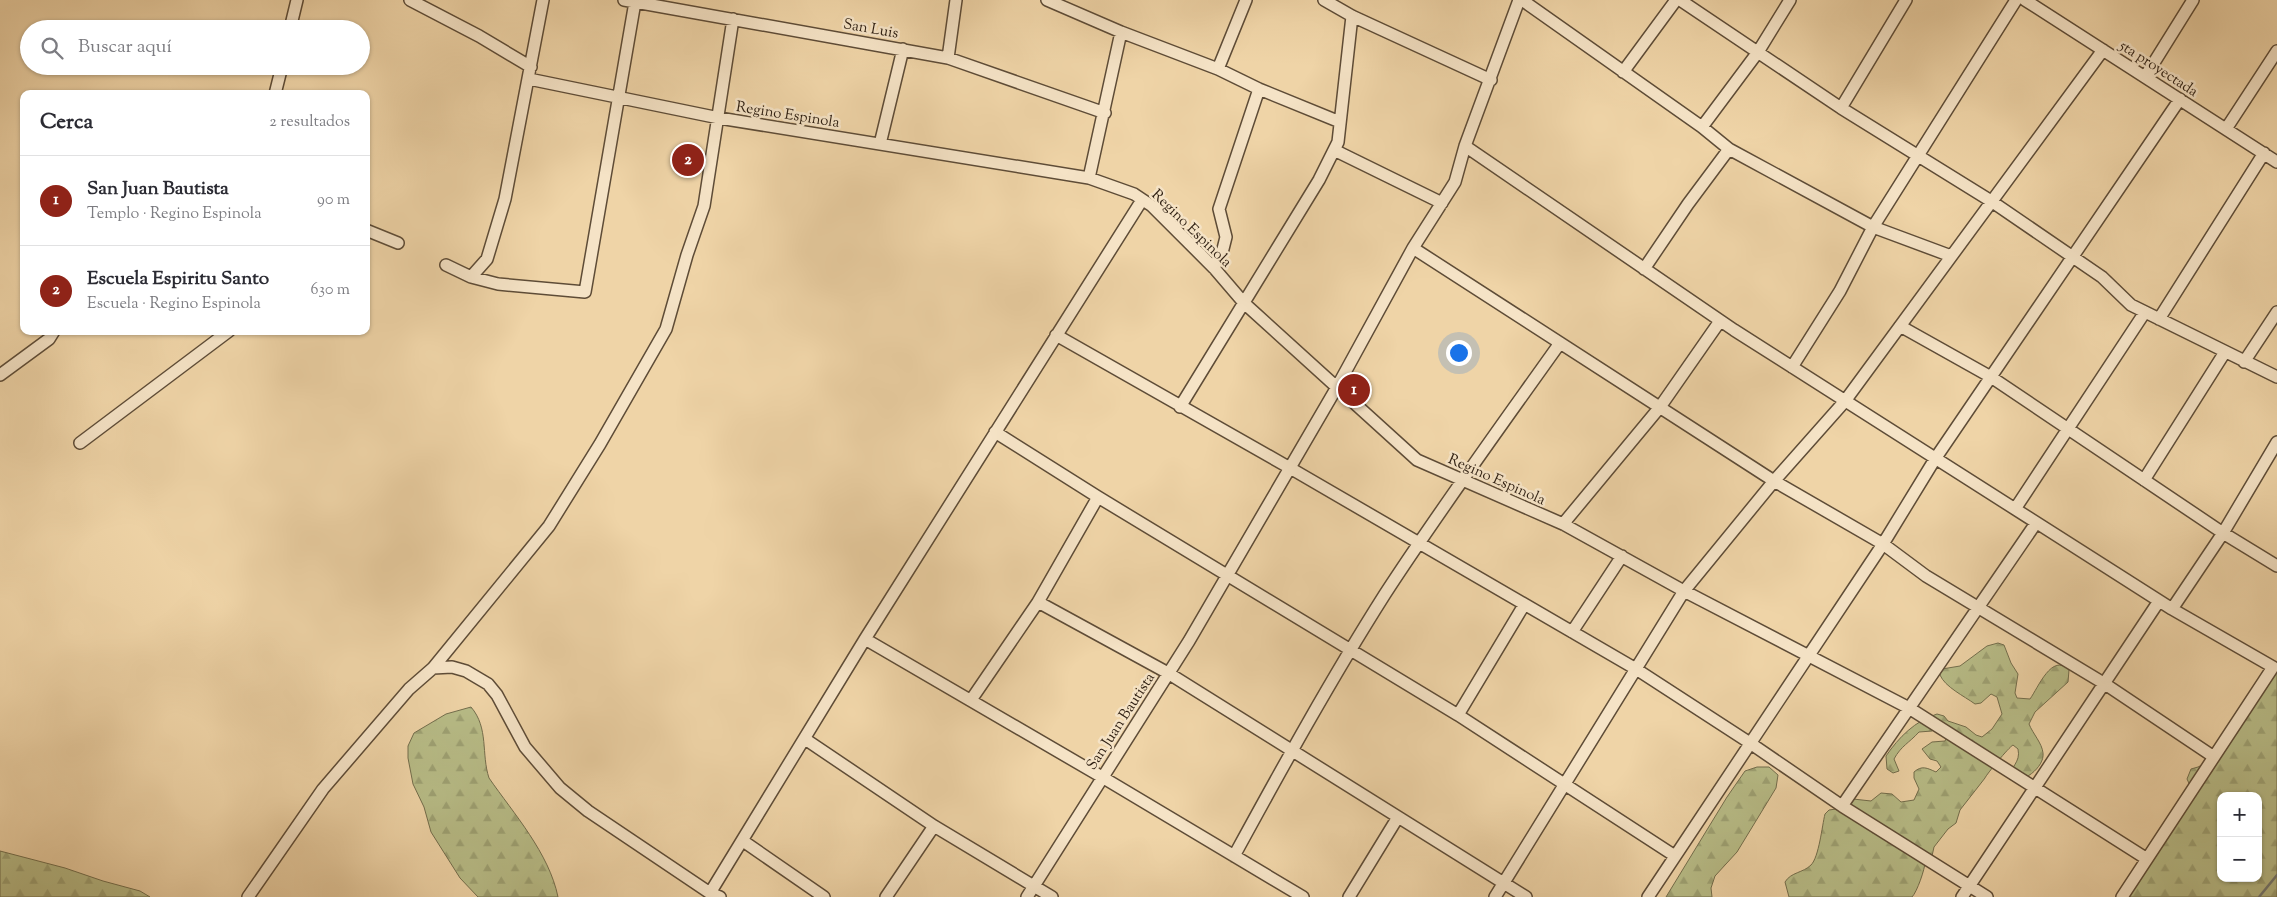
<!DOCTYPE html>
<html lang="es">
<head>
<meta charset="utf-8">
<style>
  :root { --surface:#fff; --page:#f2f2f3; --text:#2b2b33; --muted:#7c7c81; --line:#e1e1e2; --accent:#8f2418 }
  body { margin:0; font-family:"Sorts Mill Goudy",serif; background:var(--page); color:var(--text) }
  .controls { position:absolute; right:15px; bottom:15px; display:grid; overflow:hidden; border-radius:10px; box-shadow:0 1px 4px #0004 }
  .controls button { width:45px; height:45px; display:grid; place-items:center; padding:0; border:0; border-bottom:1px solid var(--line); background:var(--surface); color:var(--text); font:25px sans-serif }
  .you { position:absolute; left:1458px; top:352px; width:18px; height:18px; margin:-12px; border:4px solid #fff; border-radius:50%; background:#1a73e8; box-shadow:0 0 0 8px #1a73e833 }
  .badge { display:grid; place-items:center; width:32px; height:32px; border-radius:50%; background:var(--accent); color:#fff; font-size:16px; font-weight:700 }
  .pin { position:absolute; translate:-50% -50%; border:2px solid #fff; box-shadow:0 1px 5px #0006 }
  .list { margin:0; padding:0; list-style:none }
  h2 { display:flex; justify-content:space-between; align-items:center; height:65px; margin:0; padding:0 20px; font-size:21px }
  h2 small { font-size:16px; font-weight:400; color:var(--muted) }
  .list li { display:grid; grid-template-columns:32px 1fr auto; gap:15px; align-items:center; box-sizing:border-box; height:90px; padding:0 20px; border-top:1px solid var(--line) }
  .list b { display:block; font-size:19px; white-space:nowrap }
  .list p { margin:0; font-size:16px; white-space:nowrap; color:var(--muted) }
  .list em { font-size:16px; font-style:normal; color:var(--muted) }
  .icon { flex:none; width:28px; height:28px; fill:none; stroke:currentColor; stroke-width:2; stroke-linecap:round; stroke-linejoin:round }
  .map { position:relative; flex:none; width:2277px; height:897px; overflow:hidden }
  .search { position:absolute; background:var(--surface); box-shadow:0 1px 4px #0004; left:20px; top:20px; width:350px; height:55px; display:flex; align-items:center; gap:12px; box-sizing:border-box; padding:0 18px; border-radius:28px; color:var(--muted); font-size:19px }
  .panel { position:absolute; background:var(--surface); box-shadow:0 1px 4px #0004; left:20px; top:90px; width:350px; height:245px; border-radius:10px }
  .map>svg:first-child { display:block }
</style>
</head>
<body>
<div class="map">
<svg width="2277" height="897" viewBox="0 0 2277 897">
  <defs>
    <pattern id="forest-firs" width="22" height="20" patternUnits="userSpaceOnUse" patternTransform="scale(1.25)"><rect width="22" height="20" fill="#b8bd88"/><path d="M5 1l3.5 6h-7zM16 11l3.5 6h-7z" fill="#9ea274"/></pattern>
  </defs>
  <rect width="100%" height="100%" fill="#efd4a7"/>
  <filter id="stains"><feTurbulence type="fractalNoise" baseFrequency=".004" numOctaves="4"/><feColorMatrix values="0 0 0 0 .2 0 0 0 0 .09 0 0 0 0 .02 0 0 0 .5 -.17"/></filter>
  <radialGradient id="worn" r=".72"><stop offset=".6" stop-color="#630" stop-opacity="0"/><stop offset="1" stop-color="#630" stop-opacity=".3"/></radialGradient>
  <path fill="url(#forest-firs)" stroke="#736e4d" fill-rule="evenodd" d="M1998,643L2004,645L2011,663L2018,674L2015,693L2017,698L2030,699C2038,688 2052,652 2069,670L2068,682L2035,712L2029,724C2033,734 2042,743 2043,753C2045,767 2022,785 2009,779C2010,766 2021,763 2018,749L2013,745C2009,747 1986,775 1985,778L1960,810L1956,823L1948,829L1934,847L1932,856L1925,862C1925,869 1917,892 1912,897H1789L1785,882C1791,872 1803,873 1811,865C1819,857 1822,826 1825,814L1829,810L1843,808L1853,799L1871,801L1881,793L1892,794L1901,802L1914,800L1919,789L1914,778V772C1922,765 1927,768 1936,772L1941,767L1937,761L1930,759L1922,749L1932,742L1945,741L1948,735L1938,727L1932,731L1919,732C1909,743 1901,746 1894,759L1899,771L1893,773L1887,769L1886,756C1899,737 1915,721 1937,714L1944,716L1948,721L1966,727L1976,735L1982,737L1992,729L2002,714L1997,697L1991,694L1981,703L1975,704C1964,696 1945,687 1940,675L1942,669L1960,666L1987,646Z
    M2277,666V897H2124L2193,792L2187,779L2191,769L2198,767L2216,758ZM2221,796H2258V878H2221Z
    M471,707C489,728 481,754 489,778C514,814 549,853 558,897H478L460,878L431,832L424,807L413,784L408,758V746L414,733L446,714Z
    M1757,767H1769L1778,775L1776,788L1737,852L1715,876L1711,888L1712,897H1666L1727,797L1745,771Z
    M0,851L65,868L103,881L140,891L150,897H0Z"/>
  <g fill="none" stroke-linecap="round" stroke-linejoin="round">
    <path stroke="#727973" stroke-width="2.5" d="M2259,897L2277,875"/>
    <g stroke="#5e4c37" stroke-width="14">
      <path id="minor" d="M410,0L479,36L531,67
        M624,0L948,58L1105,113
        M1047,0L1121,32L1218,69L1259,89L1340,122
        M1324,0L1352,16L1491,80
        M1522,0L1702,127L1729,149L1873,227L1951,256
        M1680,0L1841,108L1991,201L2102,277L2131,305L2277,377
        M2025,0L2277,162
        M290,29L297,0
        M948,58L956,0
        M1218,69L1246,0
        M1623,72L1676,0
        M2145,77L2193,0
        M529,79L719,118L1089,178L1134,194L1152,206L1214,268L1244,303L1417,460L1563,524L1684,591L1909,708L2147,859
        M275,94L282,66
        M1841,108L1906,0
        M1702,127L1758,52L1790,0
        M2226,129L2277,51
        M880,144L903,49
        M1465,146L1734,330L2172,609L2273,667L2122,897
        M1334,150L1442,203
        M1089,178L1121,32
        M366,230L398,243
        M1413,248L1774,481L1883,544L1926,576L2105,684L2214,757
        M446,265L471,277L498,284L585,292L635,2
        M1214,268L1223,249L1226,237L1219,209L1259,89
        M1644,269L1688,204L1729,149
        M471,277L487,259L505,199L543,0
        M2159,319L2264,153
        M1900,326L1991,377L2223,533L2277,566
        M1056,335L1290,468L1636,669L1750,743L1842,806L1987,897
        M2244,362L2277,312
        M1792,367L1840,291L1873,227L2016,0
        M0,375L49,339L54,331
        M1180,407L1319,180L1338,142L1352,16
        M995,432L1098,497L1458,715L1675,856
        M80,443L229,331
        M2144,480L2225,352
        M2015,509L2145,312
        M1563,524L1660,407L1720,321
        M1038,602L1168,673L1526,897
        M2172,609L2223,533L2277,442
        M1572,632L1622,556
        M865,639L1102,777L1303,897
        M433,668L549,526L600,444L666,329L687,255L704,206L733,19
        M971,700L1038,602L1098,497
        M1458,715L1524,605
        M805,739L934,826L1052,897
        M1842,806L2036,523
        M743,841L824,897
        M1234,856C1282,768 1331,679 1385,594C1441,508 1501,426 1560,343
        M710,893L865,639L1142,200
        M248,897L323,789L409,689L433,668L452,667L466,671L488,684L497,695L525,747L560,788L588,811L710,893L720,897
        M886,897L934,826
        M1027,897L1189,641L1337,387L1413,248L1455,182L1465,146L1519,0
        M1349,897L1398,817
        M1495,897L1684,591L1774,481L1845,401L2103,50
        M1648,897L1883,544L1935,459L2180,99
        M1962,897L2159,601"/>
    </g>
    <use href="#minor" stroke="#f5e3c6" stroke-width="11"/>
  </g>
  <g text-anchor="middle" stroke-width="5" stroke-linejoin="round" paint-order="stroke">
    <g font-size="15" fill="#2e1f12" stroke="#f5e3c6">
      <text transform="translate(871 28) rotate(10)" y="5">San Luis</text>
      <text transform="translate(2159 68) rotate(33)" y="5">5ta proyectada</text>
      <text transform="translate(788 114) rotate(9)" y="5">Regino Espinola</text>
      <text transform="translate(1192 228) rotate(44)" y="5">Regino Espinola</text>
      <text transform="translate(1497 479) rotate(24)" y="5">Regino Espinola</text>
      <text transform="translate(1120 721) rotate(-57)" y="5">San Juan Bautista</text>
    </g>
  </g>
  <rect width="100%" height="100%" filter="url(#stains)"/>
  <rect width="100%" height="100%" fill="url(#worn)"/>
</svg>
<div class="controls">
<button>+</button>
<button>−</button>
</div>
<div class="you"></div>
<div class="pin badge" style="left:1354px;top:390px">1</div>
<div class="pin badge" style="left:688px;top:160px">2</div>
<div class="search"><svg class="icon" aria-label="search" viewBox="0 0 24 24"><circle cx="10" cy="10" r="6"/><path d="M15 15l6 6"/></svg>Buscar aquí</div>
<section class="panel">
<h2>Cerca<small>2 resultados</small></h2>
<ul class="list">
<li><span class="badge">1</span><div><b>San Juan Bautista</b><p>Templo · Regino Espinola</p></div><em>90 m</em></li>
<li><span class="badge">2</span><div><b>Escuela Espiritu Santo</b><p>Escuela · Regino Espinola</p></div><em>630 m</em></li>
</ul>
</section>
</div>
</body>
</html>
